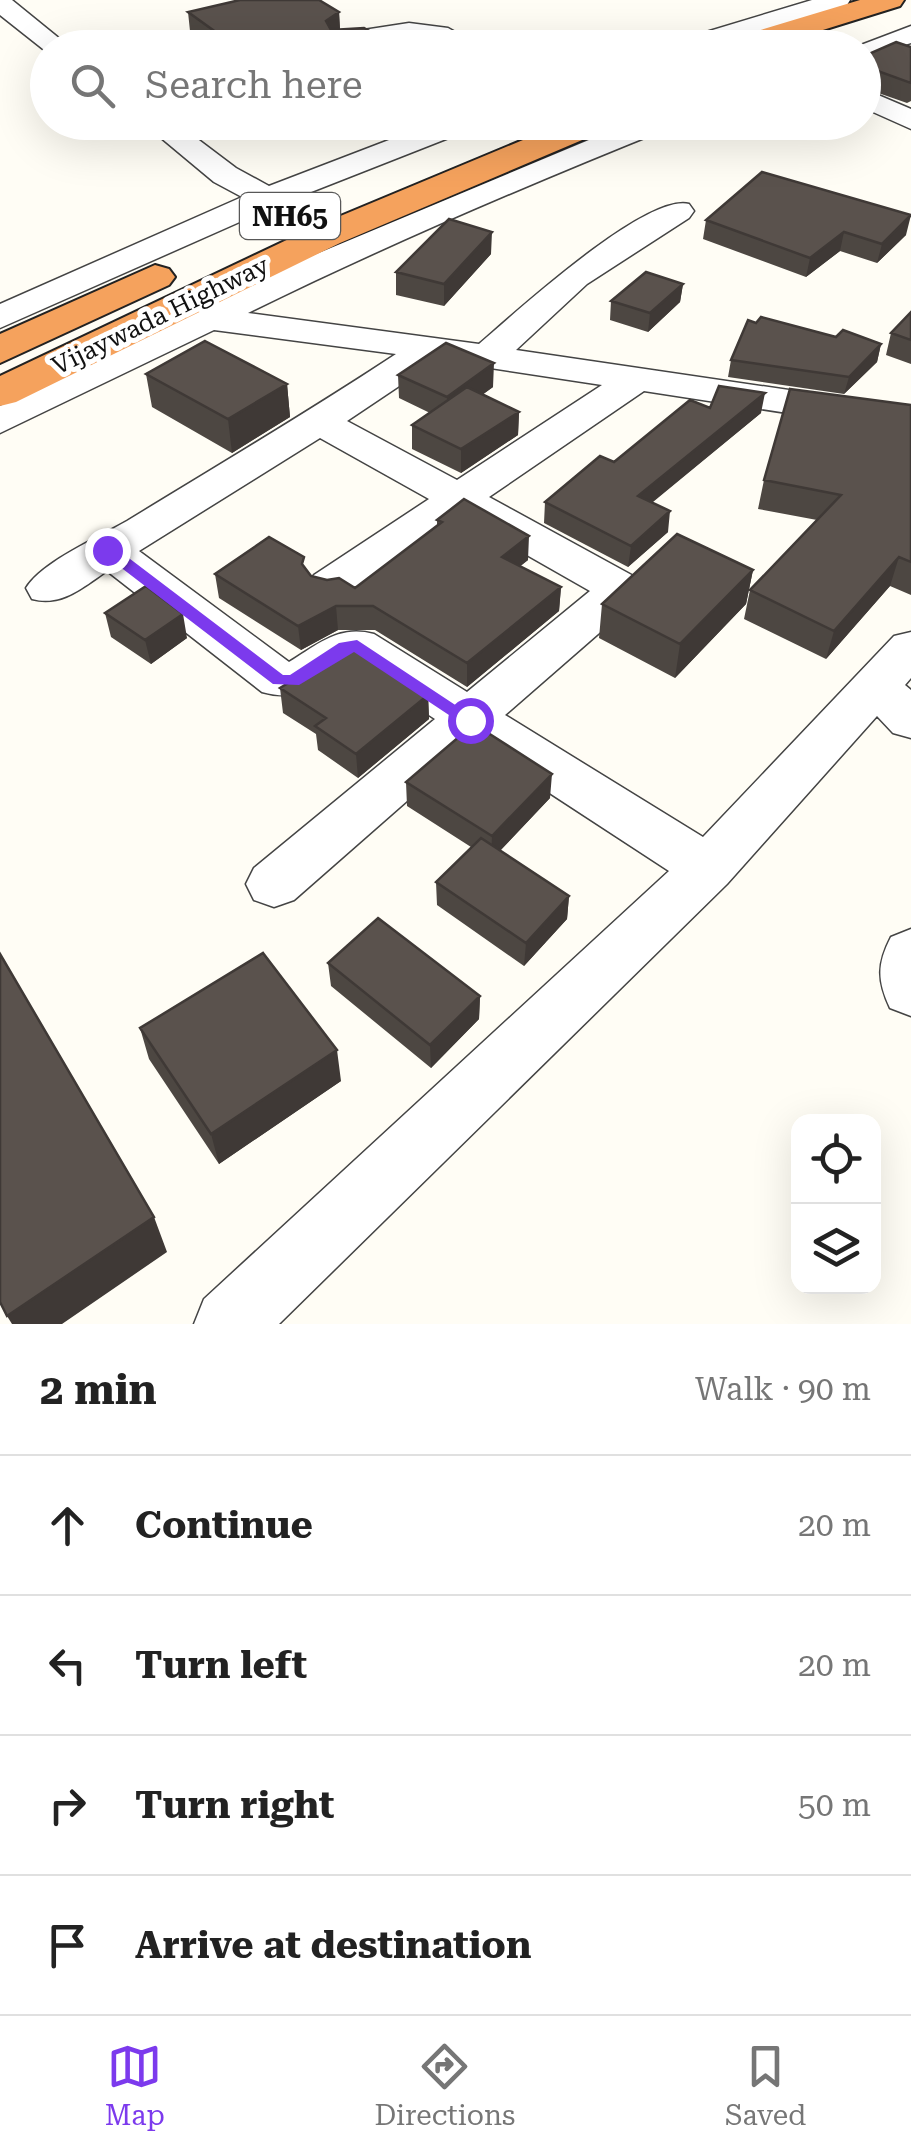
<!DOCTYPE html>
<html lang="en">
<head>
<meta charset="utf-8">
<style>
  :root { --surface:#fff; --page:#f6f6f6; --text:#222; --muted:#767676; --line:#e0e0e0; --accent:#7c3aed }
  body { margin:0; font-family:"Roboto Serif",serif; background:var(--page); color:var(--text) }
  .controls { position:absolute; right:30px; bottom:30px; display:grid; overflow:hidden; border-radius:20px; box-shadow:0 10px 40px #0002 }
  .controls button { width:90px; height:90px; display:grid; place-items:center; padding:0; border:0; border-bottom:2px solid var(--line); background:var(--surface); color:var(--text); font:50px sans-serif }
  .stop { position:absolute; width:30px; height:30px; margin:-22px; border:8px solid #7c3aed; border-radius:50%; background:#fff }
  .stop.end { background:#7c3aed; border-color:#fff; box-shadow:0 2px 10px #0008 }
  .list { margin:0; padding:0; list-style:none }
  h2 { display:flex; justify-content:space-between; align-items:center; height:130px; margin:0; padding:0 40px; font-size:42px }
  h2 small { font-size:32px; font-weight:400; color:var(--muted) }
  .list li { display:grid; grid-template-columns:65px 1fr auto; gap:30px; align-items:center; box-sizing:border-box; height:140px; padding:0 40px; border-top:2px solid var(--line) }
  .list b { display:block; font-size:38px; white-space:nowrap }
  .list em { font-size:32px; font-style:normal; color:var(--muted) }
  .icon { flex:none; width:55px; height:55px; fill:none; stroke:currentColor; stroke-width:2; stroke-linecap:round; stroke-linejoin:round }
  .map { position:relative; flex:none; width:911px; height:1324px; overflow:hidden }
  .search { position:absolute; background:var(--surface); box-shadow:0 10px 40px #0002; left:30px; right:30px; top:30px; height:110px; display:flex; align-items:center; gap:25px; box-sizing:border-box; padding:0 35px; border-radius:55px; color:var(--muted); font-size:38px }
  .sheet { height:690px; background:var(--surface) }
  nav { display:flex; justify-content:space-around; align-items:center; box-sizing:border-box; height:140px; border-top:2px solid var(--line); background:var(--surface); font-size:28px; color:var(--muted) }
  nav a { display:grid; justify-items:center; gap:5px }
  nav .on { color:var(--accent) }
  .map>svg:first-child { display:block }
</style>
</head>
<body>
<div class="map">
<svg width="911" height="1324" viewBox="0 0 911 1324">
  <rect width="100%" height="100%" fill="#fffdf5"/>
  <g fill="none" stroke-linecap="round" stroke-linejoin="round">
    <g stroke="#444" stroke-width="3">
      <path id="minor" d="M0,0H12L71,48H48V53L0,15Z
        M812,0H850L847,5L711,48H669L673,42Z
        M409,23L448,28L484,48H450L432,40L409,38L335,47L331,41L344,33Z
        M911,26V43L864,58V48H853Z
        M864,89L911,109V129L864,108Z
        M142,122H175L236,168L269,186L436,122H478L474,128L278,205L0,328V304L242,197L214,182Z
        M632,122H673L669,128C527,185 386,245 248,313L479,344C515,313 646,193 689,204L694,211L689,218L587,284L516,350L911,408V432L644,391L489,497L637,578L643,589L637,600L505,715L703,837L894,636L911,632V678L905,685L911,690V738L893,733L877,716L727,884L279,1324H194L204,1299L669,871L473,743L294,900L274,907L254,900L246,884L254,868L435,719L352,665C322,686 300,703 262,692L107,571C83,587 62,607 32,599L26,588C42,562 99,537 127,521C217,466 308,412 396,354L214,330L0,433V406L302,260ZM438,360L602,385L457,480L347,421ZM320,438L429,499L314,575L308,586L314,597L330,601L346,597L460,517L590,591L467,692L374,634C339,624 317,645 289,662L139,551Z
        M911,929V1016L890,1008C877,980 877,964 891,937Z"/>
    </g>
    <g stroke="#222" stroke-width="4">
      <path id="highway" d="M860,0H904L900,6L765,48H717L721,42Z
        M566,122H612L608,129L340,243L16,402L0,406V376L314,227Z
        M155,265L169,269L175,277L169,285L0,363V334Z"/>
    </g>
    <use href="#minor" fill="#fff" fill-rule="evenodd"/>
    <use href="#highway" fill="#f5a25d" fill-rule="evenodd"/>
  </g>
  <path fill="#4d4742" d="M188,12H339L340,29L374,48H214L190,31Z
    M911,47V101L907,103L864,88V56Z
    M706,220L906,235L877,263L840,251L806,277L703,239Z
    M491,254L444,306L396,295V272Z
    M683,284L680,302L648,332L610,320L611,301Z
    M911,312V364L886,355L891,333Z
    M756,323L836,337L881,344L877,362L844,394L728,377L731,360Z
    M146,374L287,384L290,417L232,453L152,407Z
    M398,375L493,387L482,395L519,412L518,435L461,473L412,449V425L430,413L399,398Z
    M911,405V595L890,586L826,659L744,619L750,590L817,520L758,509L764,480Z
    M710,408L761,413L652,502L668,532L628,567L544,523L545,502Z
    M437,520L528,560L520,566L561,587L559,611L467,687L375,630H338L301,650L219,598L215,574L305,568L311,576L355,588L437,526Z
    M753,570L746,604L675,678L599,638L602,604Z
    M105,613L187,638L151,664L111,637Z
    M280,688L428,695L429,719L358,778L318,750L316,734L283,713Z
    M406,782L550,798L500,851L569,896L567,919L524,966L437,905L436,882L471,847L407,806Z
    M328,963L480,996L479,1019L431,1068L331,986Z
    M140,1028L341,1081L219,1164L149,1059Z"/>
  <path fill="#3f3936" d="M339,12L340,31L327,40L326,21Z
    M373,33L374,48H316Z
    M911,215L906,235L877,263L882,244Z
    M492,232L491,254L444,306V284Z
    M844,232L840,251L806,277L810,258Z
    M683,284L680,302L648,332L650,313Z
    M881,344L877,362L844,394L849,377Z
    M494,363L493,387L447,420V397Z
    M287,384L290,417L232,453L228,419Z
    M765,393L761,413L636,516L638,496Z
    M519,412L518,435L461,473V449Z
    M670,511L668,532L628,567L631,546Z
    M529,536L528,560L502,581V557Z
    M899,557L890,586L826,659L834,631Z
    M753,570L746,604L675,678L680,644Z
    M561,587L559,611L467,687V663Z
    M336,606L338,630L301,650L298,626Z
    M183,614L187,638L151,664L145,640Z
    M428,695L429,719L358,778L356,754Z
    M552,774L550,798L491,860L492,836Z
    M569,896L567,919L524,966L526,943Z
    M480,996L479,1019L431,1068L430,1045Z
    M337,1050L341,1081L219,1164L211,1134Z
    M154,1217L167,1252L62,1324H12L7,1316Z"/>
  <path fill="#5a524d" stroke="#3f3936" stroke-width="2.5" d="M240,0H319L339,12L326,21L331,30L364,28L373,33L316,48H238L188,12Z
    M896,42L911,47V83L864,66V56Z
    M762,172L911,215L882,244L844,232L810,258L706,220Z
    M449,219L492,232L444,284L396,272Z
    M646,272L683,284L650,313L611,301Z
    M911,312V340L891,333Z
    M761,317L836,337L843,330L881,344L849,377L731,360L748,320L756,323Z
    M205,341L287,384L228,419L146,374Z
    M446,343L494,363L447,397L398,375Z
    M719,386L765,393L638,496L670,511L631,546L545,502L600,456L614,462L690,400L710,408Z
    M467,387L519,412L461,449L412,425Z
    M790,389L911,405V562L899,557L834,631L750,590L841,495L764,480Z
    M464,499L529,536L502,557L561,587L467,663L373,606H336L298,626L215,574L269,537L304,557L302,564L311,576L327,580L339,578L355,588L442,522L437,520Z
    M677,534L753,570L680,644L602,604Z
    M146,586L183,614L145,640L105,613Z
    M350,645L428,695L356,754L315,726L326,718L280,688Z
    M474,724L552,774L492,836L406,782Z
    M481,838L569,896L526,943L436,882Z
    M378,918L480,996L430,1045L328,963Z
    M263,953L337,1050L211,1134L140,1028Z
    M0,954L154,1217L7,1316L0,1302Z"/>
  <path fill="#7c3aed" d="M102,546H113L283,675H290L339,643L357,640L478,720L475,725H464L354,652L299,685L273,684L102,553Z"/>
  <g text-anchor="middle" stroke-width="10" stroke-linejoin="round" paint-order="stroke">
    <g font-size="25" fill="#111" stroke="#fff">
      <text transform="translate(160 315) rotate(-26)" y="9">Vijaywada Highway</text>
    </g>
    <rect fill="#fff" stroke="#585858" stroke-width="2.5" x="240" y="193" width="100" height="46" rx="8"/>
    <g font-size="28" font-weight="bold" fill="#111">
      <text x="290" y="226">NH65</text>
    </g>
  </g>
</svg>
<div class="controls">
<button><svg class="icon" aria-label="locate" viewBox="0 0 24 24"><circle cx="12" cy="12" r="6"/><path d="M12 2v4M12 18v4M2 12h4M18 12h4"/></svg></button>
<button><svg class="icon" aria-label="layers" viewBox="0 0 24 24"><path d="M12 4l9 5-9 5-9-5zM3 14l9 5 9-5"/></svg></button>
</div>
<div class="stop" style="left:470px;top:720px"></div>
<div class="stop end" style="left:107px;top:550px"></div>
<div class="search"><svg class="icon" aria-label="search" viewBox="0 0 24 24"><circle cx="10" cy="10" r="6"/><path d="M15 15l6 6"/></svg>Search here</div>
</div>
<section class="sheet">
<h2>2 min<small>Walk · 90 m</small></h2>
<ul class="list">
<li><svg class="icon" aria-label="ahead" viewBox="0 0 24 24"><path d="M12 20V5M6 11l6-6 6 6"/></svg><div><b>Continue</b></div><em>20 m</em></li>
<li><svg class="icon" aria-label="left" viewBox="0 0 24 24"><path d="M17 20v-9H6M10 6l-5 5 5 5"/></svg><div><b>Turn left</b></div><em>20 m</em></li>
<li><svg class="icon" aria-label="right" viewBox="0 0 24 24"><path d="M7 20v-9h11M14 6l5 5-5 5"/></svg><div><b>Turn right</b></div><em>50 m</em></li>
<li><svg class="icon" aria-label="arrive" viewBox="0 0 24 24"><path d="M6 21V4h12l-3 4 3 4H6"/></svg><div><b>Arrive at destination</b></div></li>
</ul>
</section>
<nav>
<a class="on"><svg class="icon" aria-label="map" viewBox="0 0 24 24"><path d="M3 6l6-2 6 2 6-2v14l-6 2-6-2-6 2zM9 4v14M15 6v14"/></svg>Map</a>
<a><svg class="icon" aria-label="directions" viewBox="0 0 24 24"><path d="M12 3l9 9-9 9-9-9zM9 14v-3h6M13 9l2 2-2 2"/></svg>Directions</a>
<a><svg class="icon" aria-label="saved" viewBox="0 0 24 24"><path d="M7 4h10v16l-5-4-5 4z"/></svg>Saved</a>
</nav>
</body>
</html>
